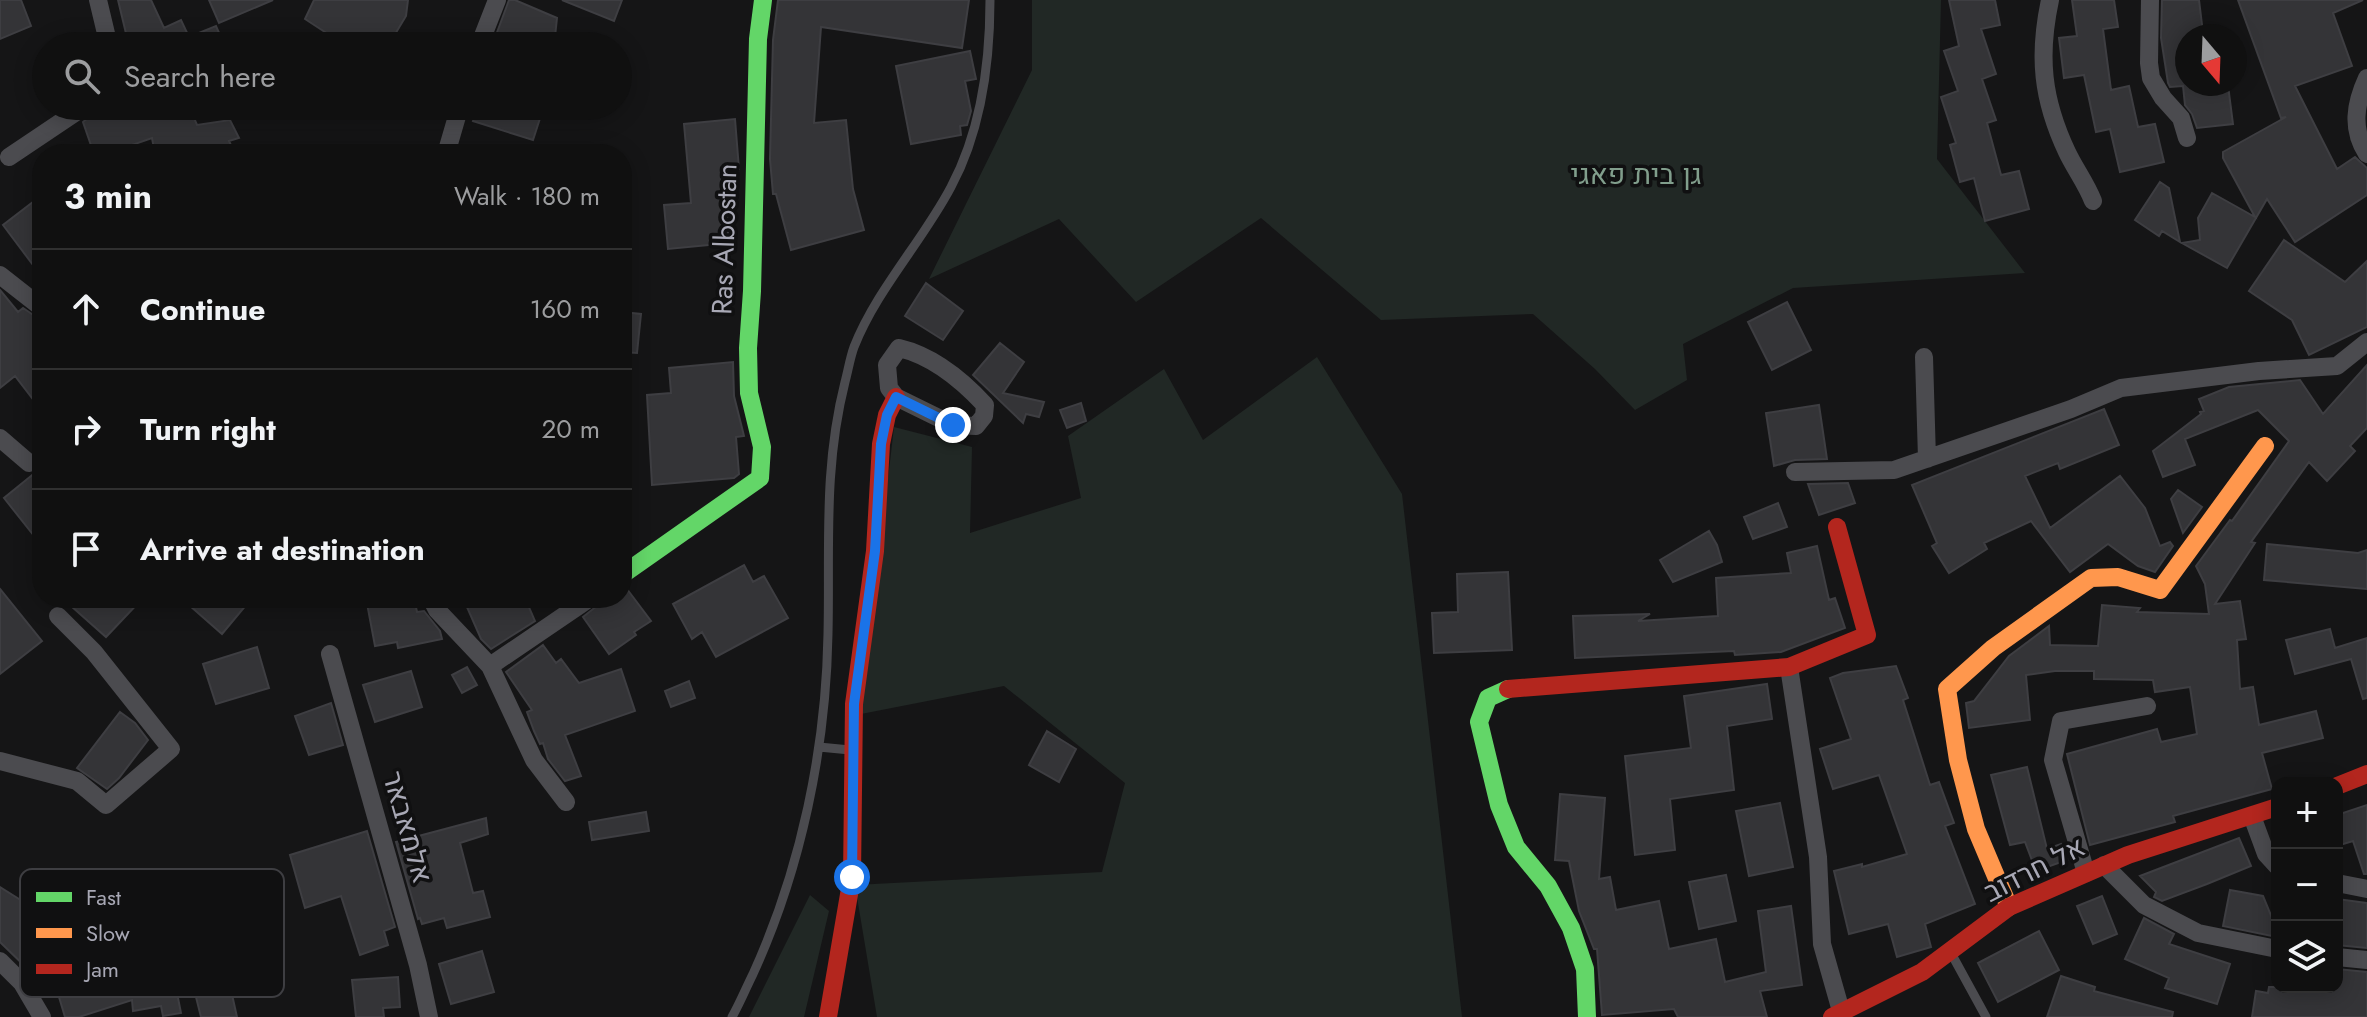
<!DOCTYPE html>
<html lang="en">
<head>
<meta charset="utf-8">
<style>
  :root { --surface:#101010; --page:#191919; --text:#f1f3f6; --muted:#9c9d9f; --line:#303030 }
  body { margin:0; font-family:Jost,Heebo,sans-serif; background:var(--page); color:var(--text) }
  .controls { position:absolute; right:24px; bottom:24px; display:grid; overflow:hidden; border-radius:16px; box-shadow:0 4px 20px #0003 }
  .controls button { width:72px; height:72px; display:grid; place-items:center; padding:0; border:0; border-bottom:2px solid var(--line); background:var(--surface); color:var(--text); font:40px sans-serif }
  .compass { position:absolute; left:2175px; top:24px; width:72px; height:72px; border-radius:50%; background:var(--surface); box-shadow:0 4px 20px #0003; rotate:161deg }
  .stop { position:absolute; width:24px; height:24px; margin:-18px; border:6px solid #1a73e8; border-radius:50%; background:#fff }
  .stop.end { background:#1a73e8; border-color:#fff; box-shadow:0 2px 8px #0008 }
  .list { margin:0; padding:0; list-style:none }
  h2 { display:flex; justify-content:space-between; align-items:center; height:104px; margin:0; padding:0 32px; font-size:34px }
  h2 small { font-size:26px; font-weight:400; color:var(--muted) }
  .list li { display:grid; grid-template-columns:52px 1fr auto; gap:24px; align-items:center; box-sizing:border-box; height:120px; padding:0 32px; border-top:2px solid var(--line) }
  .list b { display:block; font-size:30px; white-space:nowrap }
  .list em { font-size:26px; font-style:normal; color:var(--muted) }
  .icon { flex:none; width:44px; height:44px; fill:none; stroke:currentColor; stroke-width:2; stroke-linecap:round; stroke-linejoin:round }
  .map { position:relative; flex:none; width:2367px; height:1017px; overflow:hidden }
  .search { position:absolute; background:var(--surface); box-shadow:0 4px 20px #0003; left:32px; top:32px; width:600px; height:88px; display:flex; align-items:center; gap:20px; box-sizing:border-box; padding:0 28px; border-radius:44px; color:var(--muted); font-size:30px }
  .panel { position:absolute; background:var(--surface); box-shadow:0 4px 20px #0003; left:32px; top:144px; width:600px; height:464px; border-radius:32px }
  .map>svg:first-child { display:block }
</style>
</head>
<body>
<div class="map">
<svg width="2367" height="1017" viewBox="0 0 2367 1017">
  <rect width="100%" height="100%" fill="#151516"/>
  <path fill="#212825" d="M1032,0H1941L1937,159L2025,273L1793,288L1683,344L1687,380L1635,410L1595,369L1533,314L1381,320L1261,218L1136,302L1059,219L929,279L1032,70Z
    M1317,357L1402,494L1462,1017H877L855,885L1102,872L1125,783L1004,686L861,714L894,427L972,447L970,533L1081,498L1068,436L1164,369L1203,440Z
    M810,895L829,911L804,1017H749Z"/>
  <path fill="#343437" stroke="#3e3e42" stroke-width="2" d="M0,0H21L31,26L0,39Z
    M118,0H151L164,28L181,20L189,37L216,26L225,46H129Z
    M209,0H273L219,23Z
    M314,0H408L406,16L388,46H335L337,40L305,19Z
    M509,0H515L557,18L554,46H492Z
    M562,0H622L614,21Z
    M778,0H969L962,48L821,27L814,123L846,120L853,189L864,230L791,250L776,194H773L770,159L773,40Z
    M1949,0H1995L2000,25L1981,29L1996,74L1982,79L1996,120L1987,123L2001,175L2019,171L2029,209L1985,221L1974,178L1960,182L1950,145L1956,143L1941,97L1958,91L1944,51L1959,46Z
    M2072,0H2114L2118,27L2103,29L2111,90L2129,86L2138,127L2155,124L2164,162L2120,172L2110,129L2096,132L2084,75L2064,78L2059,38L2077,36Z
    M2162,0H2199L2203,33L2187,35V84H2210L2211,87L2228,85L2233,124L2197,128L2192,114L2185,105L2183,86L2170,87L2168,83L2161,38Z
    M2238,0H2363L2333,13L2352,66L2295,86L2337,169L2355,157L2367,168V195L2295,242L2267,199L2227,268L2182,243L2200,240L2198,218L2212,193L2255,217L2223,158V152L2286,117L2281,118Z
    M970,51L976,79L965,81L971,111L967,125L960,126L961,135L911,144L896,66Z
    M112,106H189L197,125L230,120L239,138L229,141L235,154H155L152,138L106,154H94L83,122L95,112Z
    M478,106H544L533,140L473,121Z
    M735,119L739,169L722,170L729,243L668,249L664,205L691,203L684,124Z
    M2160,182L2169,188L2180,242L2162,231L2159,236L2135,220Z
    M42,195V277L3,225Z
    M2284,240L2345,282L2367,261V327L2309,355L2292,320L2249,291Z
    M926,283L963,311L943,340L905,316Z
    M0,290L18,312L23,308L42,321V411L15,376L0,388Z
    M1787,302L1811,350L1772,370L1748,322Z
    M622,312L641,314L637,353L622,352Z
    M1000,343L1024,362L1003,393L1044,402L1039,417L1026,414L1023,423L973,375Z
    M733,362L734,396L744,436L736,437L739,474L734,478L652,485L647,395L671,393L669,368Z
    M2367,365V428L2350,446L2355,451L2327,481L2309,462L2251,542L2255,543L2215,604L2240,601L2246,639L2237,640L2240,689L2253,687L2259,725L2316,711L2323,738L2262,753L2272,789L2173,816L2175,822L2090,845L2067,754L2157,729L2161,742L2197,734L2190,687L2155,692L2153,680L2094,679V671H2055L2026,675L2030,720L1969,728L1966,703L1974,701L2009,656L2049,626L2050,645L2098,646L2102,605L2140,608L2137,612L2209,614L2205,584L2196,566L2230,520L2232,521L2289,441L2258,410L2185,439L2195,465L2163,477L2153,451L2201,414L2200,412L2204,411L2199,399L2229,387L2300,380L2323,414Z
    M1081,403L1086,421L1067,428L1060,410Z
    M1819,405L1827,459L1795,460L1774,466L1766,413Z
    M2104,409L2119,445L2060,469L2058,463L2025,476L2050,528L2120,476L2145,508L2160,546L2170,542L2173,546L2155,572L2138,566L2108,544L2070,572L2031,521L1984,543L1987,549L1949,573L1932,546L1937,543L1912,485Z
    M42,467V546L4,498Z
    M1848,483L1855,503L1819,515L1808,484Z
    M2178,490L2202,507L2183,533L2171,499Z
    M1778,503L1787,527L1753,539L1744,517Z
    M1709,531L1717,545L1722,562L1673,582L1660,560Z
    M2267,544L2358,553L2367,550V589L2264,580Z
    M1817,546L1829,600L1835,598L1845,628L1781,652L1735,655L1734,651L1575,658L1573,616L1650,614L1638,621L1718,616L1716,578L1791,573L1787,553Z
    M744,565L753,582L764,576L788,618L716,657L702,632L692,639L673,604Z
    M1508,572L1512,650L1434,653L1432,613L1458,612L1457,574Z
    M0,589L42,641L0,674Z
    M627,589L651,621L634,632L636,635L609,654L583,617L607,598H622V590Z
    M62,598H143L106,637Z
    M181,598H252L222,634Z
    M366,598H414L417,612L424,611L440,631L442,639L398,648L397,642L375,646Z
    M463,598H525L535,621L491,649L481,639Z
    M2330,629L2335,648L2367,638V698L2363,699L2351,659L2295,674L2286,640Z
    M543,645L556,663L561,659L579,683L621,669L635,711L565,735L581,776L565,781L548,759L543,743L540,744L534,731L527,712L532,710L506,672Z
    M257,647L269,688L216,704L203,664Z
    M1896,666L1908,698L1903,700L1930,785L1939,782L1954,823L1945,826L1975,904L1925,924L1931,947L1897,957L1888,924L1849,934L1834,871L1862,864V867L1907,854L1879,775L1833,789L1820,749L1851,739L1830,678L1843,673Z
    M467,667L477,685L462,693L452,675Z
    M411,671L422,707L375,722L363,685Z
    M689,681L695,698L671,707L665,691Z
    M1767,684L1772,719L1727,726L1734,790L1670,799L1675,850L1635,855L1625,756L1691,748L1684,696Z
    M331,703L343,745L309,755L295,716Z
    M120,712L135,723L148,740L119,778L107,789L77,768Z
    M1047,731L1076,749L1059,782L1029,765Z
    M2027,767L2047,849L2061,844L2067,860L2036,871L2025,842L2010,845L1991,775Z
    M1560,794L1605,798L1599,879L1610,877L1616,910L1659,901L1669,949L1716,939L1725,982L1766,972L1758,911L1791,906L1802,985L1760,991L1767,1017H1678L1674,1009L1602,1015L1597,949H1594L1579,911L1569,861L1555,860Z
    M1780,803L1793,867L1749,876L1736,811Z
    M2367,805V874H2364L2353,841L2337,846V815Z
    M646,812L649,831L592,840L589,822Z
    M486,818L488,834L460,843L473,893L483,891L490,917L447,928L444,918L422,924L420,918L418,919L396,842Z
    M367,831L395,927L384,931L388,945L360,955L341,896L305,908L290,855Z
    M2239,838L2251,866L2207,884L2162,901L2154,897L2156,892L2140,876Z
    M1726,875L1736,921L1699,929L1689,882Z
    M0,887L27,904L29,902L68,938L33,974L0,942Z
    M2230,890L2263,896L2277,930V937L2223,926Z
    M2102,896L2117,934L2093,944L2077,906Z
    M2337,899L2367,903V948L2337,945Z
    M2144,918L2174,934L2169,944L2230,964L2217,1004L2165,988L2169,978L2125,959Z
    M2039,931L2059,970L1998,1002L1978,963Z
    M106,950L110,963L145,957L149,978L173,973L181,1013L163,1016L161,1006L133,1011L132,1000L79,1017H65L50,967Z
    M482,951L494,992L451,1004L439,964Z
    M2337,969L2367,972V1017H2252L2256,991L2268,993L2269,987H2337Z
    M2061,976L2095,987L2094,991L2173,1012L2172,1017H2047Z
    M398,977L400,1007L383,1008L384,1017H356L352,980Z
    M231,990L237,1017H201L196,997Z"/>
  <g fill="none" stroke-linecap="round" stroke-linejoin="round">
    <path stroke="#4b4b4f" stroke-width="9" d="M819,747L850,750
      M1951,953L1986,1017
      M732,1017C740,1003 746,988 753,974C801,869 826,749 828,634C830,547 823,469 845,382C848,371 850,358 854,347C877,289 922,242 951,187C981,131 990,63 990,0"/>
    <path stroke="#4b4b4f" stroke-width="18" d="M98,0L109,46
      M2050,0C2038,56 2042,99 2067,152C2075,169 2086,183 2093,201
      M2150,0L2149,63L2151,78L2163,98L2181,118L2187,138
      M479,46L497,0
      M2367,78C2355,104 2351,129 2367,154
      M446,154L460,106
      M9,157L85,106
      M0,275L42,308
      M899,348C933,356 961,379 985,405L984,416L976,426L953,425L896,397L889,388L887,365Z
      M1924,357L1927,459
      M0,438L29,463
      M1795,472L1894,470L2071,409L2121,388L2259,371L2337,366L2367,342
      M431,598L437,610L490,666L534,760L566,802
      M330,654L418,965L429,1017
      M490,666L590,598
      M1789,667L1818,857L1822,944L1841,1011
      M0,761L77,781L106,805L171,749L94,652L58,616
      M2252,816L2266,854L2277,866
      M2104,865L2144,905L2198,933L2277,949
      M2086,873L2053,760L2061,721L2147,706
      M2337,883L2367,889
      M2337,957L2367,960
      M0,961L22,983L42,1017"/>
    <path stroke="#63d668" stroke-width="18" d="M622,575L760,478L762,447L749,393L748,348L752,291L758,39L763,0
      M1508,689L1488,698L1479,722L1499,805L1516,847L1548,886L1571,928L1585,969L1587,1017"/>
    <path stroke="#ff974d" stroke-width="18" d="M2009,907L1976,829L1958,760L1947,689L1993,648L2091,578L2118,577L2160,590L2265,446"/>
    <path stroke="#b3261e" stroke-width="18" d="M1508,689L1789,667L1867,635L1837,527
      M2337,786L2367,774
      M828,1017L852,877L854,704L875,551L881,444L887,415L896,397
      M1832,1017L1922,972L2009,907L2128,855L2277,807"/>
  </g>
  <g fill="none" stroke-linecap="round" stroke-linejoin="round">
    <path stroke="#1a73e8" stroke-width="10" d="M852,877L854,704L875,551L881,444L887,415L896,397L953,425"/>
  </g>
  <g text-anchor="middle" stroke-width="7" stroke-linejoin="round" paint-order="stroke">
    <g font-size="28" fill="#819e8c" stroke="#101011">
      <text x="1636" y="184">גן בית פאגי</text>
    </g>
    <g font-size="28" fill="#a8a8b5" stroke="#101011">
      <text transform="translate(724 239) rotate(-88)" y="10">Ras Albostan</text>
      <text transform="translate(408 827) rotate(74)" y="10">אלמאבאר</text>
      <text transform="translate(2034 869) rotate(-27)" y="10">אל חרדוב</text>
    </g>
  </g>
  <rect x="20" y="869" width="264" height="128" rx="12" fill="#101011" stroke="#3e3e42" stroke-width="2"/>
  <rect x="36" y="892" width="36" height="10" fill="#63d668"/>
  <rect x="36" y="928" width="36" height="10" fill="#ff974d"/>
  <rect x="36" y="964" width="36" height="10" fill="#b3261e"/>
  <g font-size="22" fill="#a8a8b5">
    <text x="86" y="905">Fast</text>
    <text x="86" y="941">Slow</text>
    <text x="86" y="977">Jam</text>
  </g>
</svg>
<div class="controls">
<button>+</button>
<button>−</button>
<button><svg class="icon" aria-label="layers" viewBox="0 0 24 24"><path d="M12 4l9 5-9 5-9-5zM3 14l9 5 9-5"/></svg></button>
</div>
<svg class="compass" viewBox="-18 -18 36 36"><path d="M0-13l5 13h-10z" fill="#e53935"/><path d="M0 13l5-13h-10z" fill="#9c9d9f"/></svg>
<div class="stop" style="left:852px;top:877px"></div>
<div class="stop end" style="left:953px;top:425px"></div>
<div class="search"><svg class="icon" aria-label="search" viewBox="0 0 24 24"><circle cx="10" cy="10" r="6"/><path d="M15 15l6 6"/></svg>Search here</div>
<section class="panel">
<h2>3 min<small>Walk · 180 m</small></h2>
<ul class="list">
<li><svg class="icon" aria-label="ahead" viewBox="0 0 24 24"><path d="M12 20V5M6 11l6-6 6 6"/></svg><div><b>Continue</b></div><em>160 m</em></li>
<li><svg class="icon" aria-label="right" viewBox="0 0 24 24"><path d="M7 20v-9h11M14 6l5 5-5 5"/></svg><div><b>Turn right</b></div><em>20 m</em></li>
<li><svg class="icon" aria-label="arrive" viewBox="0 0 24 24"><path d="M6 21V4h12l-3 4 3 4H6"/></svg><div><b>Arrive at destination</b></div></li>
</ul>
</section>
</div>
</body>
</html>
